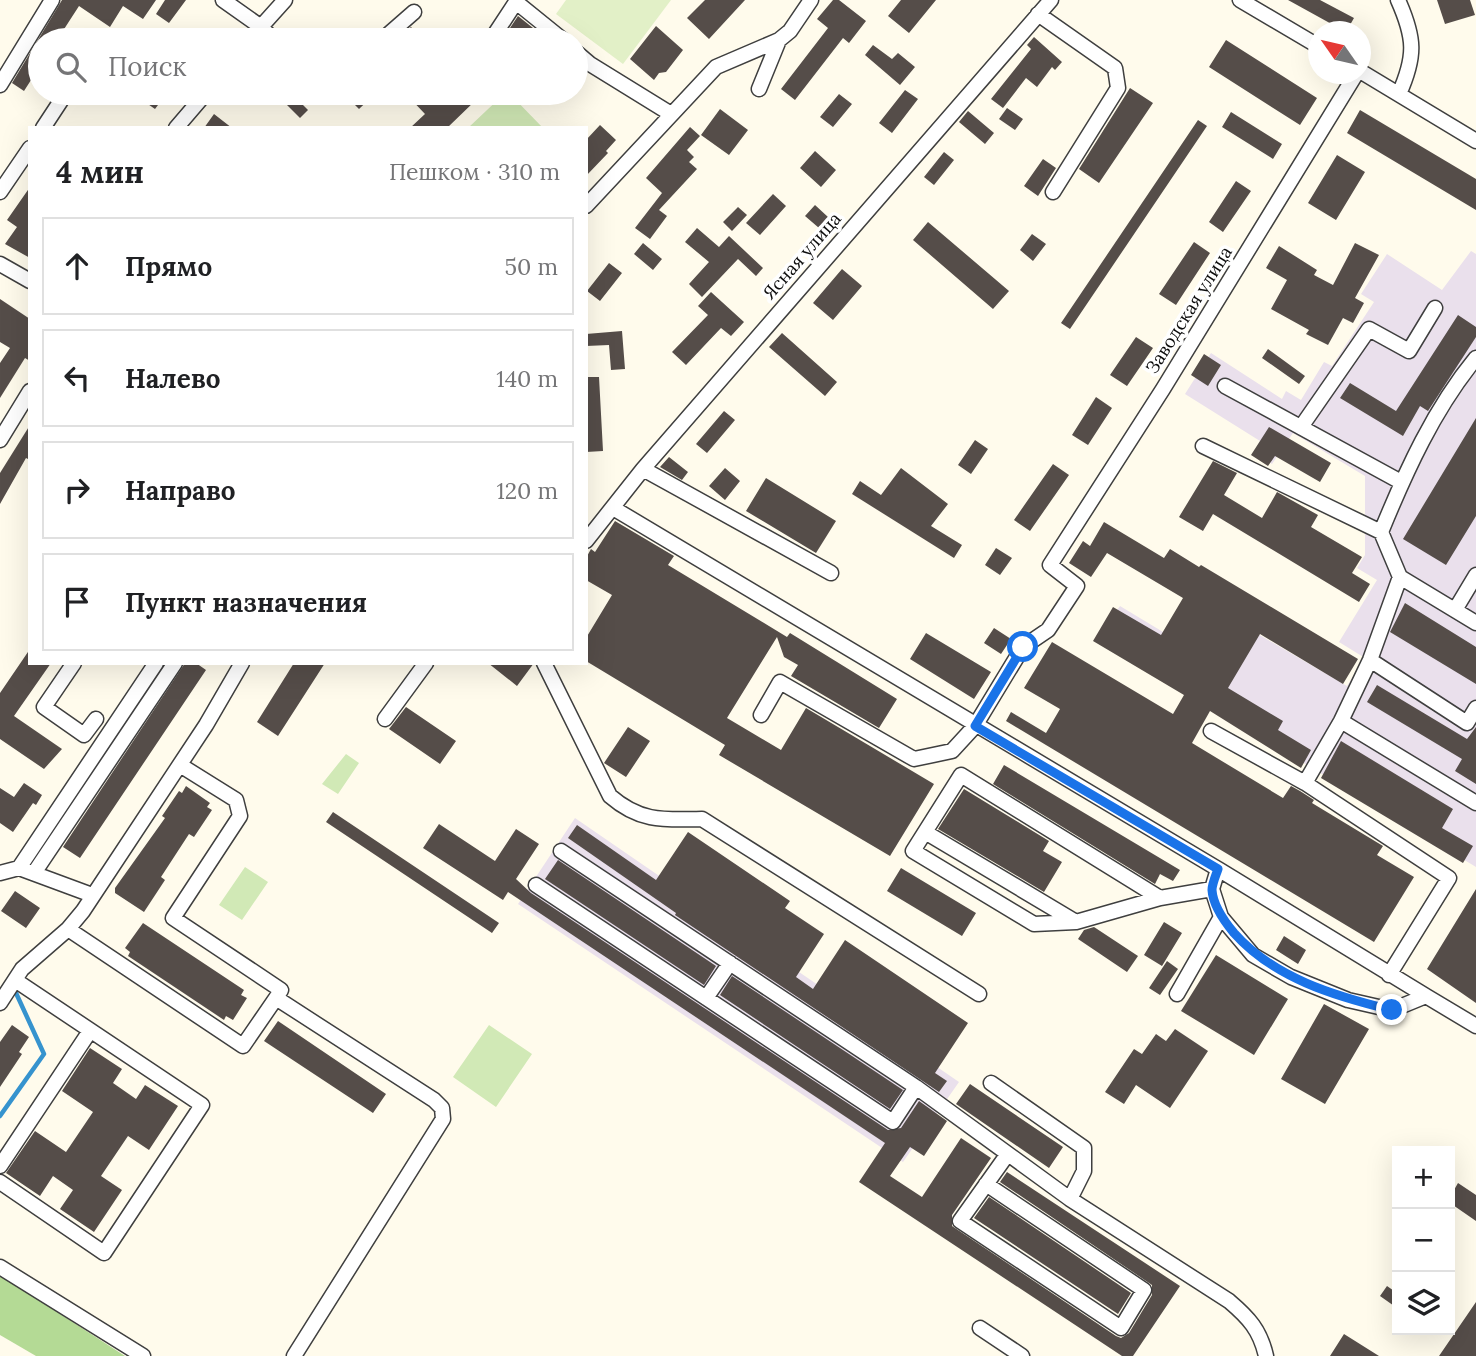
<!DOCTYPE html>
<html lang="ru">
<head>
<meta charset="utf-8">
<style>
  :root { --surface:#fff; --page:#f6f6f6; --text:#202124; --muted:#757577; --line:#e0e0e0 }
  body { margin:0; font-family:Lora,serif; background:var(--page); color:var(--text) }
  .controls { position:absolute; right:21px; bottom:21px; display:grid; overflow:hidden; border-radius:0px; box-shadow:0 7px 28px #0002 }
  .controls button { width:63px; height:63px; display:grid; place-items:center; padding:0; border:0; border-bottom:2px solid var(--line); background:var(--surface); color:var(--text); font:35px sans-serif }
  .compass { position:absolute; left:1308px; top:21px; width:63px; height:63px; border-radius:50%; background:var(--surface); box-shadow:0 7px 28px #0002; rotate:304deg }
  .stop { position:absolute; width:21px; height:21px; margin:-16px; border:5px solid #1a73e8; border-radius:50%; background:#fff }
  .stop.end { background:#1a73e8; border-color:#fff; box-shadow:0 2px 7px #0008 }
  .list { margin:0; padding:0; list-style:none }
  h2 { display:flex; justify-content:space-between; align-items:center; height:91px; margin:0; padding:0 28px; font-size:30px }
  h2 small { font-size:23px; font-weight:400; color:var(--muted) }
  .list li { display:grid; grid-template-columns:46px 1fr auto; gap:21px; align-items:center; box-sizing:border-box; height:98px; margin:0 14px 14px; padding:0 14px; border:2px solid var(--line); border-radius:0px }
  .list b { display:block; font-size:26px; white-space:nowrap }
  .list em { font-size:23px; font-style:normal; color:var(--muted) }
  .icon { flex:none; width:38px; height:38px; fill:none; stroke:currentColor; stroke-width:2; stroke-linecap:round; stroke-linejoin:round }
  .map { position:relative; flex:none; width:1476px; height:1356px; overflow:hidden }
  .search { position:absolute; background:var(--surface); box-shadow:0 7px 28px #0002; left:28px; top:28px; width:560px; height:77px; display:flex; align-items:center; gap:18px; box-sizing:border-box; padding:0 24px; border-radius:38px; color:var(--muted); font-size:26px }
  .panel { position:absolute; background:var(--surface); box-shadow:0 7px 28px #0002; left:28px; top:126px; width:560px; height:539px; border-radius:0px }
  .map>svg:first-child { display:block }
</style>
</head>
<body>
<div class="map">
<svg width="1476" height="1356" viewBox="0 0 1476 1356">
  <rect width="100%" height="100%" fill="#fffbec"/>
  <path fill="#eae0ec" d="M1471,251L1476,254V867L1097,638L1120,606L1221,667L1246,627L1347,686L1365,658L1339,642L1377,580L1357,568L1365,555V476L1293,433L1272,464L1254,452L1260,441L1185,394L1211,353L1282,399L1286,391L1301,400L1324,362L1332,366L1374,302L1361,294L1387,254L1442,290Z
    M575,818L959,1082L903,1162L518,904Z"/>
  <path fill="#d1e9b6" d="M505,93H509L543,128H468Z
    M346,754L359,763L338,794L322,784Z
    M245,867L268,882L242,920L219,905Z
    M489,1025L532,1054L496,1107L453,1077Z"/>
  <path fill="#b4da95" d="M0,1275L125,1356H36L0,1335Z"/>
  <path fill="#e2f0c7" d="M566,0H671L623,64L556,14Z"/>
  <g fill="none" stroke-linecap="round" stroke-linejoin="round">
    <path stroke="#3693ce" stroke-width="4.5" d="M0,1116L44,1054L16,993"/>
  </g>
  <path fill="#554d49" d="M62,0H156L143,19L123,6L110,27L79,6L57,40H40V66L24,91L12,83Z
    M165,0H186L169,23L156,14Z
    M705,0H745L709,39L687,18Z
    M833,0H839L866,21L849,43L843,38L795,100L781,89L828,28L817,19Z
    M901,0H936L909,33L888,16Z
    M1288,0H1320L1354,18L1346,32Z
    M1437,0H1470L1475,15L1445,24Z
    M518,16L538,32L531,40H502Z
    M656,26L683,50L666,72L659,73L654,80L630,59Z
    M411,27L423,40H396Z
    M1034,37L1062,62L1055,70L1052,67L1037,87L1026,78L1003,108L991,99L1031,49L1027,45Z
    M1226,40L1317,98L1300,125L1209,67Z
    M873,45L892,59L898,53L915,67L900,85L865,55Z
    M1130,88L1153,103L1099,183L1079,169Z
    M905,90L918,99L892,133L879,123Z
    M132,93H167L155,109Z
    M291,93L308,110L300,118L282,100Z
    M343,93H376L359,109Z
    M405,93H430L438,102L447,93H470L476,100L447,128H410L425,114Z
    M839,94L852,104L833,127L820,117Z
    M1007,108L1023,119L1015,130L999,119Z
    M720,109L748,130L729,155L701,135Z
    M1360,110L1476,179V210L1347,133Z
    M968,111L994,133L985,144L959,122Z
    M1231,112L1282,144L1273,159L1222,127Z
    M214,114L232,128H204Z
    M1198,120L1207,126L1070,329L1061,323Z
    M600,125L616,140L606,151L608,153L586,176V140Z
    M690,127L700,136L687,150L694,157L689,162L697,169L659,210L667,216L650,239L635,228L662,193L646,178Z
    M815,151L836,170L821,187L800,168Z
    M944,152L954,160L934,185L924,177Z
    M1337,155L1365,172L1336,220L1308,203Z
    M1043,159L1056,168L1038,196L1024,186Z
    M1236,181L1251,191L1223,232L1209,222Z
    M30,187V258L5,244L17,227L7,220Z
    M773,194L786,206L760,235L746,223Z
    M815,205L828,217L819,228L805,216Z
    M738,207L747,215L732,231L723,222Z
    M928,222L1009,291L993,309L913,240Z
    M697,228L719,247L729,236L763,268L756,276L738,259L702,297L689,284L709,262L685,242Z
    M1032,234L1046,244L1033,261L1020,250Z
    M1194,242L1210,253L1176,305L1159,294Z
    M643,243L662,259L653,270L634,254Z
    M1355,243L1379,255L1355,298L1364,303L1353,323L1343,318L1328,345L1306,334L1309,330L1271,309L1287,280L1266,268L1279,246L1317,270L1314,275L1333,285Z
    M609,263L622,273L600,301L587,291Z
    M842,269L862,286L833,320L813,303Z
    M711,292L744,322L731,336L721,328L686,365L672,352L708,315L698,306Z
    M0,299L30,319V361L25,358L0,398V363L10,348L0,342Z
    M1458,315L1476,327V337L1428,411L1420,406L1403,436L1340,398L1350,383L1396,411Z
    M622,331L625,369L611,370L609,345L586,346V334Z
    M782,333L837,382L825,396L769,347Z
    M1136,337L1153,348L1127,386L1110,375Z
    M1268,349L1305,376L1299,384L1262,358Z
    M1204,354L1221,365L1208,386L1191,375Z
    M586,377H599L603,451L586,452Z
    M1096,397L1112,408L1088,445L1072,435Z
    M724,411L735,420L707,453L696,444Z
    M1476,418V516L1446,565L1403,539Z
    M30,425V460L26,458L0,504V473Z
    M1269,427L1331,463L1320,482L1275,456L1268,466L1251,455Z
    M975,440L988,449L971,474L958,465Z
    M669,457L688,472L682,480L660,467Z
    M1213,461L1237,473L1224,495L1262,518L1277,492L1318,515L1311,527L1362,557L1352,573L1370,584L1359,602L1213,514L1203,531L1179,517Z
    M1053,464L1069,475L1030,531L1014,520Z
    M725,468L740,481L725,500L709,486Z
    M901,468L948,504L931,526L962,545L954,558L852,494L860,481L881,495Z
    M766,478L836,521L816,553L746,511Z
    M615,521L674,556L668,565L787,637L790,633L897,699L879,728L791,676L798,665L784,657L777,637L727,718L781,750L806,708L934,784L890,856L719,755L725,745L586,661V638L612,595L586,580V558L591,549L595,552Z
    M1104,522L1164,558L1170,549L1199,567L1201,565L1358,659L1343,684L1260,634L1228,688L1283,721L1278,730L1311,750L1301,768L1210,711L1192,743L1283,798L1291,786L1300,791L1314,800L1312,803L1383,846L1377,855L1414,877L1374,942L1006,721L1011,712L1046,733L1060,709L1024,688L1052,642L1173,714L1184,695L1093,641L1113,607L1161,635L1183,598L1107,553L1091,577L1069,563L1083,541L1090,546Z
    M996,548L1012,558L1000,575L985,565Z
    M1405,603L1476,647V684L1390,632Z
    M994,628L1011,639L1001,654L984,643Z
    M926,633L991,672L974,699L910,659Z
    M30,649V663H51L14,716L62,749L44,769L0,739V693Z
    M185,663H196L206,670L80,858L63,847Z
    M294,663H325L278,736L257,722Z
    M488,663H534L517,686Z
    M1377,685L1467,739L1476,727V784L1455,771L1462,759L1367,702Z
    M406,707L456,741L440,764L389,729Z
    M628,727L650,741L626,777L604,763Z
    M1341,741L1453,809L1442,828L1473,846L1463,863L1321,778Z
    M1004,765L1180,870L1173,881L1160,874L1155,884L993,784Z
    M24,783L42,795L36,805L33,803L13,832L0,823V788L14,797Z
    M186,786L210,803L207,807L212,810L194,837L189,834L161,877L165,880L144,912L115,893V888L165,818L162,816L179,791L182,793Z
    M964,789L1049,841L1043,851L1062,862L1044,892L938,829Z
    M333,812L499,923L492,933L326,822Z
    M439,824L495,861L516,829L539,844L516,879L531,893L888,1130L901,1128L919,1101L947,1121L924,1156L910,1147L890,1176L922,1197L961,1138L991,1158L952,1215V1226L1116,1336L1121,1338L1129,1333L1152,1295V1285L1000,1182L1007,1172L1180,1286L1133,1356H1122L859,1182L885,1143L508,892L503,900L423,848Z
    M577,825L656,880L688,832L790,901L785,908L824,934L796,977L813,989L845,940L968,1023L935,1073L947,1081L939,1092L675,915L676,913L568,838Z
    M558,860L716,966L704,985L545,879Z
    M901,868L976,913L962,936L887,891Z
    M1476,889V1003L1427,969Z
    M15,891L40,908L26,928L1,911Z
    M1164,922L1182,933L1162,966L1144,955Z
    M143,923L244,990L241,995L247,998L233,1020L226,1016L224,1020L128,956L130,952L125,948Z
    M1094,927L1138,956L1127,972L1078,939L1084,930Z
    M1284,936L1306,950L1298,964L1276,950Z
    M1216,955L1288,999L1254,1055L1181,1011Z
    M1167,961L1178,969L1160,995L1149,988Z
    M732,976L903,1090L890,1109L720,995Z
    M1324,1004L1369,1029L1325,1104L1281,1079Z
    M278,1021L386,1094L373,1113L264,1041Z
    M12,1025L29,1037L19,1052L22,1054L0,1087V1042Z
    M1175,1029L1208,1051L1170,1108L1136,1085L1124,1104L1105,1092L1134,1049L1142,1054L1156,1034L1166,1041Z
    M90,1048L122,1069L113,1083L136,1099L145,1085L178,1106L149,1150L128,1136L101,1176L122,1190L94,1232L60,1209L73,1190L53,1176L40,1196L6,1173L35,1131L66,1152L93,1112L62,1091Z
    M970,1084L1063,1147L1049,1168L956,1104Z
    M1458,1183L1476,1195V1221L1450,1203V1197Z
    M989,1197L1131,1293L1118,1314L974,1218Z
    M1387,1286L1397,1293V1308L1380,1296Z
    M1476,1302V1356H1439Z
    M1344,1334L1379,1356H1330Z"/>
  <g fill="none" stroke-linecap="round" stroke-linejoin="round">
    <g stroke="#3f3f3f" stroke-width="17">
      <path id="minor" d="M223,0L261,27L274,40
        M1240,0L1318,46
        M1398,0C1415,38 1416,56 1399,94
        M1038,14L1115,68L1118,88L1053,192
        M249,40L285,0
        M382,40L414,12
        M491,40L516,2L563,40
        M576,52L590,64L671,114
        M1360,71L1476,141
        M0,85L52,0
        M759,89L779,40
        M43,128L66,93
        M176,128L206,93
        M0,192L30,148
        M586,206L716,67L779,40L790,31L811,0
        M0,264L30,281
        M1225,386L1401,482
        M1301,427L1369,329L1409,351L1435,308
        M0,440L30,391
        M1203,446L1381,532L1400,577L1476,623
        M643,469L831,573
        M613,508L1218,869
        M1381,532C1406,471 1434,409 1476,358
        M586,541L643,469L1051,0
        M1455,610L1476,575
        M1370,660L1467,723L1476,708
        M74,663L44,707L84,735L96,719
        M544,663L610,796C640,822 663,820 702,819L979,994
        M761,715L780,682L914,759L952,751L975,726L1023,647L1048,630L1077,586L1050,565L1163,389L1356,74
        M385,719L426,663
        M1341,721L1476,803
        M1211,731L1305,783L1449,878L1389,975
        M1305,783L1341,721L1370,660L1400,577
        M925,832L913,851L1034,924L1076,922L1160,898L1212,889
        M561,851L916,1087L1070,1199L1229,1301C1249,1318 1260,1330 1266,1356
        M19,868L156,663
        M1218,869L1426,996L1392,1010L1348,1000L1291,977L1253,955L1221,917L1212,889Z
        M0,873L19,868L92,895
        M34,873L175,663
        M536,885L893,1122L916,1087
        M1076,922L925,832L961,775L1160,898
        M68,929L243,1046L276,998L281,990L173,918L240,816L236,800L180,765
        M1177,994L1221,917
        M1426,996L1476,1026
        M276,998L434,1100L442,1108L443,1119L294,1356
        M706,998L730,963
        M0,1003L22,969L68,929L83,911L206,725L242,663
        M991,1083L1084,1148V1171L1070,1199
        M0,1166L90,1031
        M0,1182L104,1253L202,1105L15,980
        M986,1184L1144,1290L1121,1328L960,1221L1007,1155
        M0,1267L143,1356
        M980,1328L1022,1356"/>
    </g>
    <use href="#minor" stroke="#fff" stroke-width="14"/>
  </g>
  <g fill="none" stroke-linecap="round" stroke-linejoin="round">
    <path stroke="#1a73e8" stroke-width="9" d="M1023,647L975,726L1218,869C1216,875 1212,884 1212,890C1213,906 1224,921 1234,933C1274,978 1334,996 1392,1010"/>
  </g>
  <g text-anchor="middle" stroke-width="7" stroke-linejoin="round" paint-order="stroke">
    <g font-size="18" fill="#0c0c0c" stroke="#fff">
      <text transform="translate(802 256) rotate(-49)" y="6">Ясная улица</text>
      <text transform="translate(1189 310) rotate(-58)" y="6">Заводская улица</text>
    </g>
  </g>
</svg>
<div class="controls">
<button>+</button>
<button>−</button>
<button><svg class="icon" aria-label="layers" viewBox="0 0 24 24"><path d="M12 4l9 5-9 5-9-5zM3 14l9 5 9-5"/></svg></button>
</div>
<svg class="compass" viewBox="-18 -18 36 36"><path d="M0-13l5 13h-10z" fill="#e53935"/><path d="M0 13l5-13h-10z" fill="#757577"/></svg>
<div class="stop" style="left:1023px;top:647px"></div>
<div class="stop end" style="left:1392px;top:1010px"></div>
<div class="search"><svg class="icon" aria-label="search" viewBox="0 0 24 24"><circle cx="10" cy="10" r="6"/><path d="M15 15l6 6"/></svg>Поиск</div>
<section class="panel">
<h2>4 мин<small>Пешком · 310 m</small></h2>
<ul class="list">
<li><svg class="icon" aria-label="ahead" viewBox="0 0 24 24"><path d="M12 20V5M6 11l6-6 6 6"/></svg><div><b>Прямо</b></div><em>50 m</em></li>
<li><svg class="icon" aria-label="left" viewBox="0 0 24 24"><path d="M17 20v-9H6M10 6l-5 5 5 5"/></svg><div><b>Налево</b></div><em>140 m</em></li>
<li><svg class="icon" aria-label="right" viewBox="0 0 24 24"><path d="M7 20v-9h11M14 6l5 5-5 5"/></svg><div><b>Направо</b></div><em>120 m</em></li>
<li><svg class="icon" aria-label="arrive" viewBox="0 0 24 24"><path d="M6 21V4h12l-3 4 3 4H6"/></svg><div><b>Пункт назначения</b></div></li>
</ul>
</section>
</div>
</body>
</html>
